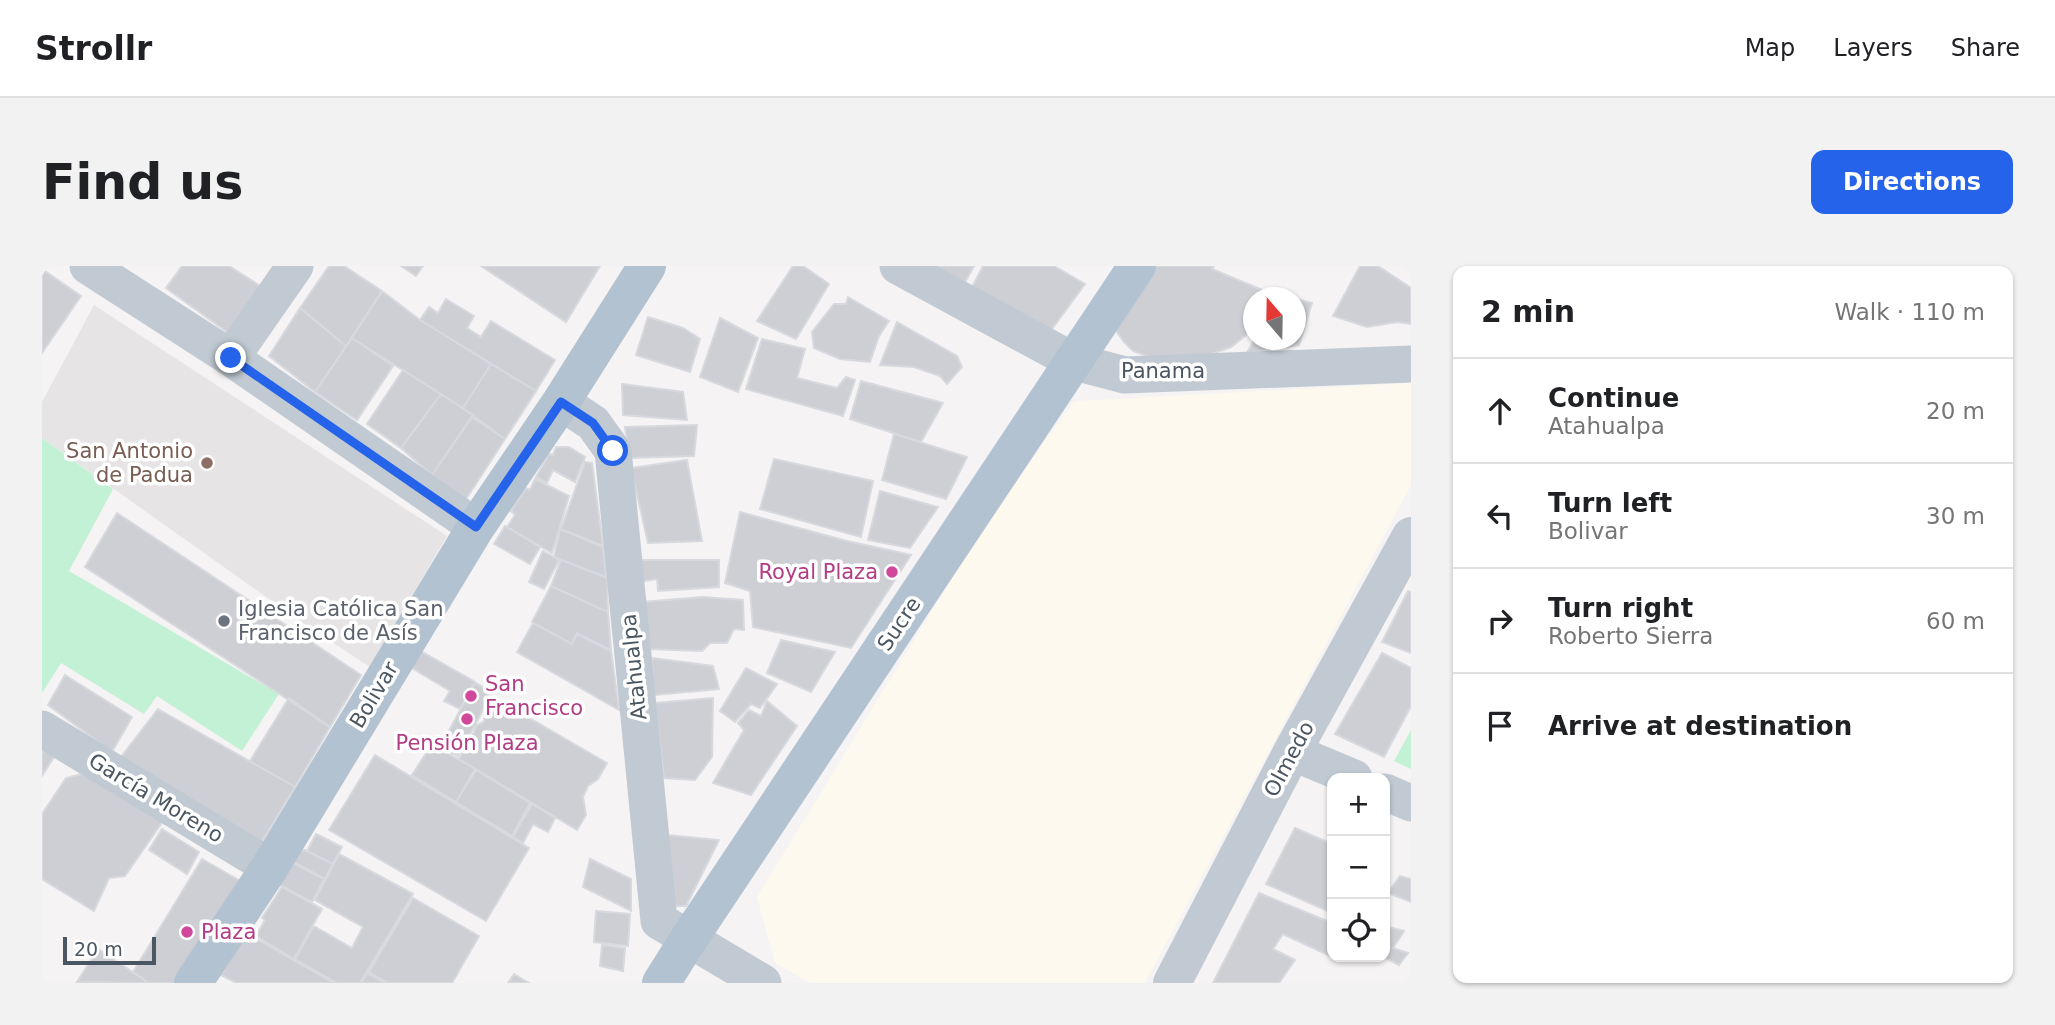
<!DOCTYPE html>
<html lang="en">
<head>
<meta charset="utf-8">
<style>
  :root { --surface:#fff; --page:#f2f2f2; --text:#202124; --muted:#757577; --line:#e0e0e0; --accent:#2563eb }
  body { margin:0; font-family:"DejaVu Sans",sans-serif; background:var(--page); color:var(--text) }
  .controls { position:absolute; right:21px; bottom:21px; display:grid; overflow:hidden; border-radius:14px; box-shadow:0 2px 5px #0004 }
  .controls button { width:63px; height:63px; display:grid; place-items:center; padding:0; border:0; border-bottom:2px solid var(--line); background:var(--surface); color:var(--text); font:35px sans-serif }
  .compass { position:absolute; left:1201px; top:21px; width:63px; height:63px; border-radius:50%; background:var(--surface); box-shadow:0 2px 5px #0004; rotate:340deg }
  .scale { position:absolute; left:21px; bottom:18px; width:93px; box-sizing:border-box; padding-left:7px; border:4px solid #4a5661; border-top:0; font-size:19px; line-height:24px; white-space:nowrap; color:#4a5661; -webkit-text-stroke:5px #fff; paint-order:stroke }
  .stop { position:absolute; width:21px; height:21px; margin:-16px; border:5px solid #2563eb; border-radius:50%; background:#fff }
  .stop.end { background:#2563eb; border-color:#fff; box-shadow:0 2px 7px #0008 }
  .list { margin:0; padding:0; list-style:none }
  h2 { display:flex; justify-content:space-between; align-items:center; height:91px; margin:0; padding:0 28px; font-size:30px }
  h2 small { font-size:23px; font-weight:400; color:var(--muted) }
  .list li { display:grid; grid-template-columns:46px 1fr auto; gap:21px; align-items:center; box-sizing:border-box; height:105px; padding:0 28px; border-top:2px solid var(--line) }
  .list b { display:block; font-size:26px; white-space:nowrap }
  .list p { margin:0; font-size:23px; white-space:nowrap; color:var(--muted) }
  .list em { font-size:23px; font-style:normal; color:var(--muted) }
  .icon { flex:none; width:38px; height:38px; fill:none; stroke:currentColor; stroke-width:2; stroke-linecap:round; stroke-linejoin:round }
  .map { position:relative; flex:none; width:1369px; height:717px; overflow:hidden; border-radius:14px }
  header { display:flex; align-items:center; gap:42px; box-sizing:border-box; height:98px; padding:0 35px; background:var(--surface); border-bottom:2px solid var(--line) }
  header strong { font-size:33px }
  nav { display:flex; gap:38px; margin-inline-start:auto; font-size:24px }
  .intro { display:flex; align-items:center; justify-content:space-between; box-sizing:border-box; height:168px; padding:0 42px }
  h1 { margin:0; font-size:49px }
  .button { padding:18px 32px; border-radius:14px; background:var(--accent); color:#fff; font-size:24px; font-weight:700 }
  main { display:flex; gap:42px; padding:0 42px }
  aside { flex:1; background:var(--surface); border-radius:14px; box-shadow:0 2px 5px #0004 }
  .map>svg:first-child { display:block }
</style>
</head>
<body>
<header>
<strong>Strollr</strong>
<nav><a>Map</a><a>Layers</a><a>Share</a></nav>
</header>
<div class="intro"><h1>Find us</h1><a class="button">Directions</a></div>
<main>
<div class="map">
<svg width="1369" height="717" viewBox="0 0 1369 717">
  <rect width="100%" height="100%" fill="#f5f3f3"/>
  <path fill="#fdf9ef" d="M1369,117V219L1103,717H768L733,697L715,631L940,263L1032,135Z"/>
  <path fill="#e6e4e5" d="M52,39L405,270L328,401L258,355L0,172V136Z"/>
  <path fill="#c3f1d5" d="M0,172L71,223L27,305L237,428L200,485L115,430L102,448L19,397L0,427Z
    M1369,464V503L1352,495Z"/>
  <path fill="#cdcfd5" stroke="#d7d9de" stroke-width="2" d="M140,0H187L223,23L192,71L124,22Z
    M287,0H302L340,25L304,80L258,42Z
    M359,0H381L374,10Z
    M439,0H558L524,56Z
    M751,0H761L787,18L754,73L715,55Z
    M883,0H932L921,20Z
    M941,0H1012L1043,18L1007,67L928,25Z
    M1112,0H1172L1170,3L1225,26L1222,32H1212V54L1204,69L1189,81L1169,88L1110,92L1091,85L1082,76L1072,62Z
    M1318,0H1336L1369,22V58L1355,56L1325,61L1291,50Z
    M0,3L39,30L0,87Z
    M340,25L378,54L449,98L421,142L310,72Z
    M806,31L847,55L837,70L828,96L798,93L772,82L770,66L792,38H804Z
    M404,33L432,50L425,62L439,71L449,55L513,94L494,125L378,54L387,41L396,47Z
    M1254,33L1270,37L1257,79L1205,87L1212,74H1254Z
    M258,42L304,80L273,126L227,90Z
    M606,51L641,62L658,73L648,106L594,89Z
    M678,52L716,72L696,126L658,111Z
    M855,56L915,90L920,101L905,118L898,110L872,101L838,99Z
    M310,72L351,100L315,154L273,126Z
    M720,73L763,83L755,112L795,122L804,111L813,114L801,150L704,123Z
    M449,98L494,125L463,173L421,142Z
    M361,104L399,128L359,182L325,158Z
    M819,115L901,137L879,176L808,153Z
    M580,118L641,126L645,154L581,149Z
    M399,128L431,149L390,209L359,182Z
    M430,151L463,173L424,233L390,209Z
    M655,159L652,190L588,192L583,161Z
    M852,168L925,191L904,233L840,214Z
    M514,181H527L543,191L533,216L511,204L505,217L494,211L507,188L511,189Z
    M732,193L831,215L819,271L718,243Z
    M645,194L660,275L606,277L589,202Z
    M543,196L550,197L561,280L519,263Z
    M493,213L527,230L510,287L465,261L473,249L469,245L484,222L488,224Z
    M838,225L896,241L868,282L826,274Z
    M698,246L805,275L869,289L809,382L711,361L708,325L683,317Z
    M75,247L319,409L288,461L43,301Z
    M463,260L498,281L488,298L452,278Z
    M518,263L561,281L564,311L512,291Z
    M501,285L517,294L502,323L487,316Z
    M519,294L565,312L566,346L509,320Z
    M595,294H677V321L616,325L615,313L595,316Z
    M509,320L566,346L569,384L535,367L530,378L490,356Z
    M1366,325L1369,326V387L1340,376Z
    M660,331L701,334L702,364L692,363L685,377H668L660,385L605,383L601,336Z
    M491,357L530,378L535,368L569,385L577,444L475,386Z
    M739,374L793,386L769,426L725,407Z
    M377,384L433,416L418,443L402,435L408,425L368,401Z
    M1340,387L1369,402V440L1342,491L1293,468Z
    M610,392L671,400L677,423L612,429Z
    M704,402L735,418L718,442L709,438L693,456L678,445Z
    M23,409L90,451L70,486L6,439Z
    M433,417L451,426L416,490L398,481Z
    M451,431L565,497L556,513L546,520L541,531L544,549L535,564L417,493L423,483L430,482V470L435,459L442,456L443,445Z
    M247,432L288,461L253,521L208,495Z
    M671,432L670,491L653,514L622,512L613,437Z
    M725,435L755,460L709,529L671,517L702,464L696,457L707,444L719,450Z
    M116,443L253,521L219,577L79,491Z
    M390,478L433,503L414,536L370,509Z
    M0,484L12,491L0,510Z
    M333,489L487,582L444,655L287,564Z
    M434,504L488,537L470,570L414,536Z
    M43,507L121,555L83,610L67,612L52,645L0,613V548L24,512Z
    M490,538L513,552L506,566L491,558L481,577L471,571Z
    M1253,562L1290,578V647L1224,618Z
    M120,563L157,586L145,608L107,584Z
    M274,568L300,581L291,598L265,585Z
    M625,569L677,574L644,640H634L629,625Z
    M263,584L291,598L283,613L252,596L259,585Z
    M297,588L371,628L318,717H295L253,693L272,660L310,682L321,661L273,634Z
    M160,593L202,617L140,717H107L91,706Z
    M548,593L589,613V645L541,621Z
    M251,597L282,613L270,636L238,619Z
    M1358,610L1369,613V636L1346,627Z
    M240,621L280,643L252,693L214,670L223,654L220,652Z
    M1217,627L1290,657L1288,690L1241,668L1231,683L1253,694L1237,717H1171Z
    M371,632L437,670L410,717H346L327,706Z
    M554,645L588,648L586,680L552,676Z
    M1343,660L1362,665L1351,682L1366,687L1357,699L1341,691Z
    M204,667L292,717H194L179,709Z
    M560,679L583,682L581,705L558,700Z
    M56,683L107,717L35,716Z
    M325,707L343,717H319Z
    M472,708L487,717H466Z"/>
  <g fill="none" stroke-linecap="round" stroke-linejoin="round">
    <path stroke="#c1cad2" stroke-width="37" d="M46,0L189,92L434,261
      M856,0L1033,96L1083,109L1369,98
      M189,92L253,0
      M519,136L551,157L571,185L617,655L721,717
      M0,463L228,601
      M1250,486L1312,512
      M1343,526L1369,537"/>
    <path stroke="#c1cad2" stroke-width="38" d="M1130,717L1250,486L1369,270"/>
    <path stroke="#b3c2d1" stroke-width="38" d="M151,717L228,601L434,261L519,136L605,0
      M619,717L646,674L1095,0"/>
  </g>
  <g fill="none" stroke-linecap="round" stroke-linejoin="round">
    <path stroke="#2563eb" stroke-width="9" d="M189,92L434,261L519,136L551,157L571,185"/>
  </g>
  <circle fill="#8d6e63" stroke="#fff" stroke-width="2.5" cx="165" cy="197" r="7"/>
  <g fill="#d1479c" stroke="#fff" stroke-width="2.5">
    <circle cx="850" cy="306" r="7"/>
    <circle cx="429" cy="430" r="7"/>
    <circle cx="425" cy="453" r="7"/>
    <circle cx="145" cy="666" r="7"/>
  </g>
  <circle fill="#6b7280" stroke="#fff" stroke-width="2.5" cx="182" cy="355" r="7"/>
  <g text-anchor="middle" stroke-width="7" stroke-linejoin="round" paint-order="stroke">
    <g font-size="21" fill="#4a5661" stroke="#fff">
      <text x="1121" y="112">Panama</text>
      <text transform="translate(857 358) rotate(-56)" y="7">Sucre</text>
      <text transform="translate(592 401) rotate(-96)" y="7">Atahualpa</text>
      <text transform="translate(332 429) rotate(-59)" y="7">Bolivar</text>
      <text transform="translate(1247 493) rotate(-62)" y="7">Olmedo</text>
      <text transform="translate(114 532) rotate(31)" y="7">García Moreno</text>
    </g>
    <g font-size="21" fill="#785e54" stroke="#fff" text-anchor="end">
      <text x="151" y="192">San Antonio<tspan x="151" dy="24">de Padua</tspan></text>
    </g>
    <g font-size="21" fill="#b23c85" stroke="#fff" text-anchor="start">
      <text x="836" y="313" text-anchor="end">Royal Plaza</text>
      <text x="443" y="425">San<tspan x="443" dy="24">Francisco</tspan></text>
      <text x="425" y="484" text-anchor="middle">Pensión Plaza</text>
      <text x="159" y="673">Plaza</text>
    </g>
    <g font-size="21" fill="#5b616d" stroke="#fff" text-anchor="start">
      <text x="196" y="350">Iglesia Católica San<tspan x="196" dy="24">Francisco de Asís</tspan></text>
    </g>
  </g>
</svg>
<div class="controls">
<button>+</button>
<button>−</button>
<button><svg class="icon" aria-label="locate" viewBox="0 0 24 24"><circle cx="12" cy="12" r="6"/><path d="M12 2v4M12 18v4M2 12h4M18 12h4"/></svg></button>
</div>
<svg class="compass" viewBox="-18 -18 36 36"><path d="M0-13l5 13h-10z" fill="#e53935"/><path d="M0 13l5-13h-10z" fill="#757577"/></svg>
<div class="scale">20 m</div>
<div class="stop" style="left:571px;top:185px"></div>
<div class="stop end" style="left:189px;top:92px"></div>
</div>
<aside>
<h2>2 min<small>Walk · 110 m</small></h2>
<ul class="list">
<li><svg class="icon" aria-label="ahead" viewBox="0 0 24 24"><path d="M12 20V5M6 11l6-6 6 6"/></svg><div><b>Continue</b><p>Atahualpa</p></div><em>20 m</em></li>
<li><svg class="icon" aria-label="left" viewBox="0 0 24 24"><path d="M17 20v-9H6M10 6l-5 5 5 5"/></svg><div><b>Turn left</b><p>Bolivar</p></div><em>30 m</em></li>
<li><svg class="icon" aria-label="right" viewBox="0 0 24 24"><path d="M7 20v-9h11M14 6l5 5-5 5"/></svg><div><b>Turn right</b><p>Roberto Sierra</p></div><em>60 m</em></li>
<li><svg class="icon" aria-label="arrive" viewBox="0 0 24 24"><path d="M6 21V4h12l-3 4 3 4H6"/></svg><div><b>Arrive at destination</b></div></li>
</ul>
</aside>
</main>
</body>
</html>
